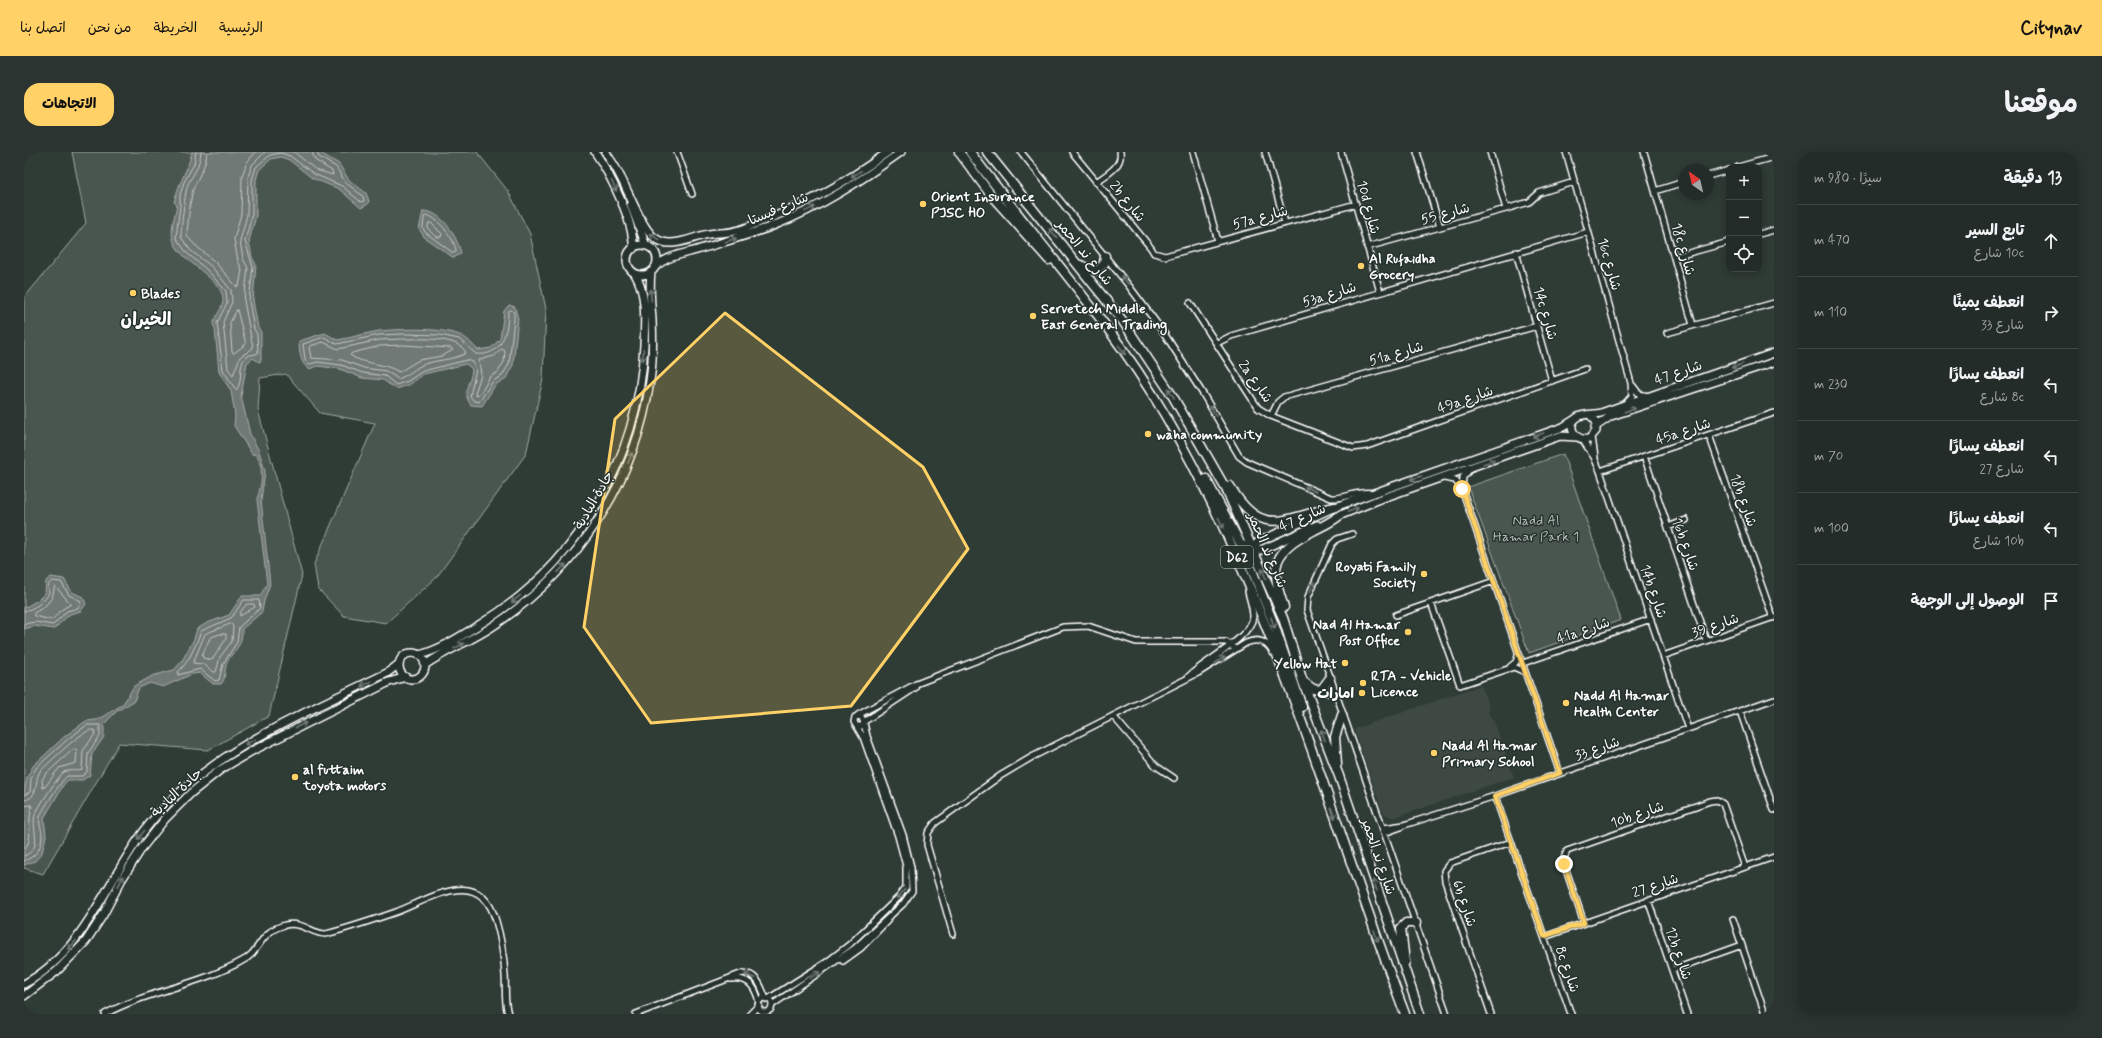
<!DOCTYPE html>
<html lang="ar">
<head>
<meta charset="utf-8">
<style>
  :root { --surface:#232c28; --page:#2b3430; --text:#f1f3f6; --muted:#a3a7a8; --line:#404845; --accent:#ffd166 }
  body { margin:0; font-family:Mynerve,"Playpen Sans Arabic",sans-serif; background:var(--page); color:var(--text); direction:rtl }
  .controls { position:absolute; right:12px; top:12px; display:grid; overflow:hidden; border-radius:8px; box-shadow:0 2px 10px #0003 }
  .controls button { width:36px; height:36px; display:grid; place-items:center; padding:0; border:0; border-bottom:1px solid var(--line); background:var(--surface); color:var(--text); font:20px sans-serif }
  .compass { position:absolute; left:1654px; top:12px; width:36px; height:36px; border-radius:50%; background:var(--surface); box-shadow:0 2px 10px #0003; rotate:326deg }
  .stop { position:absolute; width:12px; height:12px; margin:-9px; border:3px solid #ffd166; border-radius:50%; background:#fff }
  .stop.end { background:#ffd166; border-color:#fff; box-shadow:0 1px 4px #0008 }
  .list { margin:0; padding:0; list-style:none }
  h2 { display:flex; justify-content:space-between; align-items:center; height:52px; margin:0; padding:0 16px; font-size:17px }
  h2 small { font-size:13px; font-weight:400; color:var(--muted) }
  .list li { display:grid; grid-template-columns:26px 1fr auto; gap:12px; align-items:center; box-sizing:border-box; height:72px; padding:0 16px; border-top:1px solid var(--line) }
  .list b { display:block; font-size:15px; white-space:nowrap }
  .list p { margin:0; font-size:13px; white-space:nowrap; color:var(--muted) }
  .list em { font-size:13px; font-style:normal; color:var(--muted) }
  .icon { flex:none; width:22px; height:22px; fill:none; stroke:currentColor; stroke-width:2; stroke-linecap:round; stroke-linejoin:round }
  .map { position:relative; flex:none; width:1750px; height:862px; overflow:hidden; direction:ltr; border-radius:16px }
  header { display:flex; align-items:center; gap:24px; box-sizing:border-box; height:56px; padding:0 20px; background:var(--accent); color:#111 }
  header strong { font-size:19px }
  nav { display:flex; gap:22px; margin-inline-start:auto; font-size:14px }
  .intro { display:flex; align-items:center; justify-content:space-between; box-sizing:border-box; height:96px; padding:0 24px }
  h1 { margin:0; font-size:28px }
  .button { padding:10px 18px; border-radius:16px; background:var(--accent); color:#111; font-size:14px; font-weight:700 }
  main { display:flex; gap:24px; padding:0 24px }
  aside { flex:1; background:var(--surface); border-radius:16px; box-shadow:0 2px 10px #0003 }
  .map>svg:first-child { display:block }
</style>
</head>
<body>
<header>
<strong>Citynav</strong>
<nav><a>الرئيسية</a><a>الخريطة</a><a>من نحن</a><a>اتصل بنا</a></nav>
</header>
<div class="intro"><h1>موقعنا</h1><a class="button">الاتجاهات</a></div>
<main>
<aside>
<h2>13 دقيقة<small>سيرًا · 980 m</small></h2>
<ul class="list">
<li><svg class="icon" aria-label="ahead" viewBox="0 0 24 24"><path d="M12 20V5M6 11l6-6 6 6"/></svg><div><b>تابع السير</b><p>10c شارع</p></div><em>470 m</em></li>
<li><svg class="icon" aria-label="right" viewBox="0 0 24 24"><path d="M7 20v-9h11M14 6l5 5-5 5"/></svg><div><b>انعطف يمينًا</b><p>شارع 33</p></div><em>110 m</em></li>
<li><svg class="icon" aria-label="left" viewBox="0 0 24 24"><path d="M17 20v-9H6M10 6l-5 5 5 5"/></svg><div><b>انعطف يسارًا</b><p>8c شارع</p></div><em>230 m</em></li>
<li><svg class="icon" aria-label="left" viewBox="0 0 24 24"><path d="M17 20v-9H6M10 6l-5 5 5 5"/></svg><div><b>انعطف يسارًا</b><p>شارع 27</p></div><em>70 m</em></li>
<li><svg class="icon" aria-label="left" viewBox="0 0 24 24"><path d="M17 20v-9H6M10 6l-5 5 5 5"/></svg><div><b>انعطف يسارًا</b><p>10b شارع</p></div><em>100 m</em></li>
<li><svg class="icon" aria-label="arrive" viewBox="0 0 24 24"><path d="M6 21V4h12l-3 4 3 4H6"/></svg><div><b>الوصول إلى الوجهة</b></div></li>
</ul>
</aside>
<div class="map">
<svg width="1750" height="862" viewBox="0 0 1750 862">
  <rect width="100%" height="100%" fill="#2f3b35"/>
  <filter id="ink" filterUnits="userSpaceOnUse"><feTurbulence type="fractalNoise" baseFrequency=".025" numOctaves="2"/><feDisplacementMap in="SourceGraphic" scale="8" xChannelSelector="R" yChannelSelector="G"/><feConvolveMatrix kernelMatrix="1 2 1 2 8 2 1 2 1" color-interpolation-filters="sRGB"/></filter>
  <g filter="url(#ink)">
    <path fill="#3c4842" d="M1457,533L1466,556L1464,559L1467,566L1470,569L1490,625L1369,666L1359,661L1330,577Z"/>
    <path fill="#4a544f" stroke="#a4aaa7" d="M48,0H453L484,39L506,82L522,157L519,227L502,302L412,426L362,471L320,464L294,437L290,412L351,271L296,261L262,222L236,226L234,258L278,423L245,564L184,598L95,591L19,722L0,716V146L62,71Z
      M1539,302L1597,468L1505,501L1444,335Z"/>
    <path fill="#707975" stroke="#a9afac" d="M168,0H295L315,12L325,28L342,41L345,49L344,52L337,56L315,37L288,26L265,8L257,5L247,7L235,18L232,28V64L225,89L228,105L232,113L229,148L234,176L237,180V209L235,210L229,206L223,211L217,244L226,282L235,299L241,319L237,348L246,432L240,449L238,460L218,477C219,498 206,499 202,514C200,521 202,527 197,532H189L176,521L168,522L139,535L126,531L115,536L110,549L93,559L80,572V585L68,602L66,623L59,628H44L40,632L20,666L22,684L18,701L11,709L0,713V643L3,625L9,614L41,584L62,569L72,568L79,565L99,552L110,534L128,524L150,518L158,509L170,487L173,477L183,471L205,463L218,444H236L243,432L233,347C238,332 240,319 233,303L228,302L210,274L211,263L207,239L195,220L191,177L189,172C191,164 200,155 199,147C199,127 153,108 149,87C146,76 151,64 153,53L150,50C154,32 164,18 168,0Z
      M399,59C418,59 433,84 437,101L430,106L427,104L401,86L395,77Z
      M485,153L491,155L494,167L489,213L481,228L472,232L458,254L447,253C436,238 447,233 448,217L442,212L400,222L385,233L372,237L359,228L338,226L316,217L294,214L285,217C276,212 275,198 275,189L301,181L313,188C327,186 341,181 355,179C376,177 419,175 438,184C445,187 448,193 454,198L467,196L476,187L480,159Z
      M27,425L40,427L48,440L59,445L62,452L57,459L46,462L30,477L11,474L0,477V456L14,448L21,441L22,429Z"/>
    <g fill="none" stroke-linecap="round" stroke-linejoin="round">
      <path stroke="#c6c9c8" stroke-width="1" d="M172,0L170,12L160,30L156,43V54L152,86L163,101L183,118L202,139L203,151L193,171L199,218L212,238C220,230 213,213 222,205C226,202 231,203 234,201L233,182L230,177L225,149L229,115L221,89L228,63V28L232,15L246,3L257,1L266,4L290,22L318,34L337,50L340,49L339,44L322,31L312,15L295,5L293,0
        M177,0C176,13 170,21 164,32C161,39 157,76 157,85L166,98L187,114L207,138L208,150L199,170L204,217L209,223L216,205L229,196L220,149L224,116L219,107L216,89L223,63L224,25L228,13L241,0
        M183,0C182,14 175,23 170,35C167,40 163,77 163,84L171,93L191,110L213,135L215,134L218,118L214,109L210,87L217,62L218,24L223,10L232,0
        M270,0L292,18L309,23L308,19L291,8L288,0
        M401,63C412,62 433,90 432,100L429,101L401,80L399,76Z
        M405,71H407L418,82L417,85C412,86 407,81 404,76Z
        M213,158L222,192L210,201L208,200L206,171Z
        M487,158L490,160V167L485,212L478,224L469,229L455,250L450,249L446,244L452,217L449,210L443,208L399,219L384,229L372,233L361,224L339,221L317,213L294,210L285,212L281,207L279,192L300,185L313,192L355,183L380,182L416,183L435,187L452,202C478,205 484,180 484,160Z
        M380,187C397,187 435,184 442,201C429,209 410,207 396,214C388,219 383,224 374,227L362,219L340,216L318,208L287,206L285,196L286,194L299,190L314,197L355,188Z
        M380,193L427,196L429,198L418,204L395,208L375,220C359,210 339,213 326,203L328,201L356,194Z
        M478,197L481,199L480,210L474,220L466,225L458,239L452,244L451,241L457,223L455,208L470,204Z
        M31,434L47,452L37,458L28,468L10,464V461L20,455L28,446Z
        M220,448H235L236,456L215,475L213,490L199,512L195,528L191,529L176,517L154,523V520C165,510 172,493 177,479L207,466Z
        M223,452H230L231,455L216,464V461Z
        M0,459C8,458 23,449 25,440C25,435 23,432 28,429L37,430L45,443L57,449L54,456L43,459L29,473L11,470L0,472
        M207,472L209,474L208,489L196,505L192,520H190L179,512L169,511L181,482Z
        M196,482H202V487L188,508L179,506L178,503L186,486Z
        M50,597L53,598L52,611L35,616L21,635L19,636L18,628L21,623Z
        M0,643L6,640L7,626L12,616L44,587L63,573H76V584L64,601L63,620L58,624H43C38,628 17,659 16,665C14,672 18,677 18,683C18,697 11,705 0,709
        M0,648C15,647 10,629 16,619C26,611 59,575 71,578V582L59,599L58,618C52,620 47,617 40,620C35,623 13,657 11,663C7,678 20,696 0,704
        M0,654L7,653L8,655C3,668 10,691 0,697"/>
      <g stroke="#fff" stroke-width="8">
        <path id="street" d="M653,0L668,42
          M997,0L1105,134L1140,181L1179,242L1215,304L1223,310L1307,346C1322,347 1333,338 1349,341
          M1048,0L1127,96L1130,101L1141,104L1332,52
          M1169,0L1194,89
          M1241,0L1261,71
          M1317,0L1356,140
          M1393,0L1416,75
          M1466,0L1482,57
          M1542,0L1607,231L1608,244L1601,252
          M1620,0L1669,173
          M1714,15L1750,5
          M1684,24L1705,18
          M1072,30C1082,23 1099,14 1096,0
          M1631,39L1660,30
          M1735,82L1750,78
          M1343,95L1482,57L1505,50L1515,41L1550,30
          M1492,100L1528,229
          M1650,105L1705,90
          M1166,151L1234,256L1247,264L1329,296L1343,294L1561,217
          M1643,181L1750,151
          M1193,191L1207,184L1564,80
          M1609,234L1615,242L1624,244
          M1247,264L1254,250L1260,245L1513,174
          M1685,283L1749,466
          M1568,285L1571,305
          M1558,287L1570,305L1576,319L1664,577
          M1620,304L1682,488
          M1576,319L1750,261
          M1420,326L1431,328L1438,337L1536,621
          M1438,336L1439,325L1446,317
          M1644,375L1662,368
          M1328,382L1313,387L1308,392L1284,445L1283,458L1423,862
          M1407,451L1436,533L1490,515L1501,520
          M1372,463L1470,429
          M1639,504L1750,465
          M1499,511L1627,467
          M1486,515L1492,510L1495,501
          M1164,525C1180,509 1226,487 1229,465C1229,456 1226,448 1224,440
          M1716,559L1750,658
          M834,563L892,532L1039,475L1064,474L1112,490H1202L1212,497
          M1089,564L1132,614L1150,626
          M841,569L891,536
          M1471,644L1547,862
          M1359,676L1380,673L1471,644L1750,547
          M1360,681L1377,675
          M1624,748L1663,862
          M1709,767L1741,862
          M1560,771L1539,709L1543,699L1686,649L1693,648L1699,652L1721,715
          M929,782L903,693L904,681L911,671L976,624L1008,605L1174,521L1222,491C1234,486 1243,489 1249,501
          M1520,785L1750,705
          M819,809L837,796L863,769
          M1648,818L1718,793
          M706,827C725,825 731,834 735,850
          M734 853a7 7 0 1 1 14 0a7 7 0 1 1-14 0Z
          M744,847L803,810L825,793L875,745L882,735V714L874,684L839,585L830,570L831,565L837,564L840,571L838,574H833
          M748,853L831,796L879,752L888,739L887,715L879,683L843,584L840,571
          M81,862C124,839 175,833 218,809C238,799 234,780 261,773C279,769 287,782 302,782C325,776 349,768 372,760C407,747 456,712 472,769C477,786 480,805 481,823C482,836 480,850 484,862
          M612,862L719,821C734,822 737,835 742,847
          M726,862L735,853
          M1467,862L1421,729L1420,719L1426,711L1487,690"/>
      </g>
      <g stroke="#fff" stroke-width="10">
        <path id="secondary" d="M571,0C586,22 611,71 609,97
          M582,0L588,11
          M586,7C601,26 615,75 631,86C645,97 665,87 680,83C691,80 701,82 711,79C719,78 728,73 736,70C783,53 824,29 864,0
          M607,53L622,94
          M603 108a15 15 0 1 1 30 0a15 15 0 1 1-30 0Z
          M631,115C643,104 659,102 673,98C699,90 726,83 751,73C797,55 838,28 877,0
          M1566,263L1572,269V279L1565,287C1551,290 1541,273 1554,265C1560,261 1570,263 1577,261L1750,201
          M1571,275L1587,264L1750,210
          M1312,365L1356,347L1536,284L1553,285
          M1293,373L1237,398L1229,396L1234,390L1311,355L1350,341L1539,275L1550,268
          M375 514a13 13 0 1 1 26 0a13 13 0 1 1-26 0Z
          M395,503C416,498 437,484 455,473C553,414 615,308 620,193C621,170 623,142 611,122
          M401,513C422,498 447,489 469,474C554,418 612,329 626,229C629,209 629,189 628,168C627,152 625,136 627,120
          M0,832C67,796 85,717 133,663C193,596 283,560 363,521L375,512
          M0,844L33,819L62,789L79,763L98,727L118,696L141,667L167,641L196,618L228,599L365,530L382,525"/>
      </g>
      <g stroke="#fff" stroke-width="11">
        <path id="primary" d="M935,0L967,43L1025,108
          M946,0C1011,88 1086,168 1141,263C1250,450 1305,661 1381,862
          M963,0L1098,168L1148,243L1202,337L1259,466L1279,530L1315,624L1396,862
          M1057,113L1066,118H1073L1080,112L1081,104
          M1182,327L1216,391L1219,394L1229,396L1225,404L1226,413L1251,475L1278,555
          M1206,334C1238,389 1261,365 1311,355
          M1260,455C1245,413 1249,400 1289,379C1298,374 1308,370 1316,363
          M1280,530L1289,537L1310,540
          M1297,538L1306,526
          M1313,612L1311,585L1318,563
          M1381,810L1377,776L1382,771H1392"/>
      </g>
      <use href="#street" stroke="#26332d" stroke-width="5"/>
      <use href="#secondary" stroke="#26332d" stroke-width="7"/>
      <use href="#primary" stroke="#26332d" stroke-width="8"/>
    </g>
    <defs><path id="oneway-shaft" d="M-6 0H5M1.5-3L5.5 0L1.5 3" fill="none" stroke-width="1.6" stroke-linecap="round" stroke-linejoin="round"/></defs>
    <g stroke="#727a76">
      <use href="#oneway-shaft" transform="translate(832 22) rotate(147)"/>
      <use href="#oneway-shaft" transform="translate(590 34) rotate(64)"/>
      <use href="#oneway-shaft" transform="translate(786 57) rotate(-26)"/>
      <use href="#oneway-shaft" transform="translate(1029 81) rotate(-130)"/>
      <use href="#oneway-shaft" transform="translate(631 85) rotate(-144)"/>
      <use href="#oneway-shaft" transform="translate(707 88) rotate(-17)"/>
      <use href="#oneway-shaft" transform="translate(1101 128) rotate(-129)"/>
      <use href="#oneway-shaft" transform="translate(627 143) rotate(-94)"/>
      <use href="#oneway-shaft" transform="translate(1098 198) rotate(54)"/>
      <use href="#oneway-shaft" transform="translate(619 203) rotate(94)"/>
      <use href="#oneway-shaft" transform="translate(1713 214) rotate(161)"/>
      <use href="#oneway-shaft" transform="translate(1147 241) rotate(-122)"/>
      <use href="#oneway-shaft" transform="translate(1606 258) rotate(-18)"/>
      <use href="#oneway-shaft" transform="translate(1189 259) rotate(-119)"/>
      <use href="#oneway-shaft" transform="translate(1514 283) rotate(160)"/>
      <use href="#oneway-shaft" transform="translate(606 306) rotate(-68)"/>
      <use href="#oneway-shaft" transform="translate(1465 310) rotate(-20)"/>
      <use href="#oneway-shaft" transform="translate(1392 326) rotate(161)"/>
      <use href="#oneway-shaft" transform="translate(1286 337) rotate(-157)"/>
      <use href="#oneway-shaft" transform="translate(1329 358) rotate(-21)"/>
      <use href="#oneway-shaft" transform="translate(1197 371) rotate(64)"/>
      <use href="#oneway-shaft" transform="translate(538 416) rotate(-47)"/>
      <use href="#oneway-shaft" transform="translate(1240 422) rotate(-113)"/>
      <use href="#oneway-shaft" transform="translate(1288 435) rotate(-66)"/>
      <use href="#oneway-shaft" transform="translate(492 447) rotate(141)"/>
      <use href="#oneway-shaft" transform="translate(1249 471) rotate(70)"/>
      <use href="#oneway-shaft" transform="translate(435 494) rotate(-28)"/>
      <use href="#oneway-shaft" transform="translate(1196 508) rotate(-34)"/>
      <use href="#oneway-shaft" transform="translate(342 532) rotate(154)"/>
      <use href="#oneway-shaft" transform="translate(277 573) rotate(-27)"/>
      <use href="#oneway-shaft" transform="translate(1299 583) rotate(-110)"/>
      <use href="#oneway-shaft" transform="translate(226 590) rotate(152)"/>
      <use href="#oneway-shaft" transform="translate(1309 661) rotate(71)"/>
      <use href="#oneway-shaft" transform="translate(117 683) rotate(128)"/>
      <use href="#oneway-shaft" transform="translate(97 729) rotate(-61)"/>
      <use href="#oneway-shaft" transform="translate(1351 733) rotate(-109)"/>
      <use href="#oneway-shaft" transform="translate(877 742) rotate(128)"/>
      <use href="#oneway-shaft" transform="translate(1352 784) rotate(71)"/>
      <use href="#oneway-shaft" transform="translate(48 793) rotate(131)"/>
      <use href="#oneway-shaft" transform="translate(791 823) rotate(-32)"/>
      <use href="#oneway-shaft" transform="translate(726 824) rotate(-156)"/>
    </g>
  </g>
  <g fill="none" stroke-linecap="round" stroke-linejoin="round" filter="url(#ink)">
    <path stroke="#ffd166" stroke-width="5" d="M1438,337L1536,621L1471,644L1520,784L1560,771L1540,712"/>
  </g>
  <path fill="#ffd166" fill-opacity="0.2" stroke="#ffd166" stroke-width="3" stroke-linejoin="round" d="M701,161L899,315L944,397L827,554L627,571L560,475L591,267Z"/>
  <g fill="#ffd166" stroke="#26332d" stroke-width="1.5">
    <circle cx="899" cy="52" r="4"/>
    <circle cx="1337" cy="114" r="4"/>
    <circle cx="109" cy="141" r="4"/>
    <circle cx="1009" cy="164" r="4"/>
    <circle cx="1124" cy="282" r="4"/>
    <circle cx="1400" cy="422" r="4"/>
    <circle cx="1384" cy="480" r="4"/>
    <circle cx="1321" cy="511" r="4"/>
    <circle cx="1339" cy="531" r="4"/>
    <circle cx="1338" cy="541" r="4"/>
    <circle cx="1542" cy="551" r="4"/>
    <circle cx="1410" cy="601" r="4"/>
    <circle cx="271" cy="625" r="4"/>
  </g>
  <g text-anchor="middle" stroke-width="3" stroke-linejoin="round" paint-order="stroke">
    <rect fill="#26332d" stroke="#bec2c0" stroke-width="1" x="1197" y="394" width="32" height="22" rx="3"/>
    <g font-size="13" font-weight="bold" fill="#fff">
      <text x="1213" y="410">D62</text>
    </g>
    <g font-size="14" font-weight="bold" fill="#fff" stroke="#26332d" text-anchor="start">
      <text x="907" y="49">Orient Insurance<tspan x="907" dy="16">PJSC HO</tspan></text>
      <text x="1345" y="111">Al Rufaidha<tspan x="1345" dy="16">Grocery</tspan></text>
      <text x="117" y="146">Blades</text>
      <text x="1017" y="161">Servetech Middle<tspan x="1017" dy="16">East General Trading</tspan></text>
      <text x="1132" y="287">waha community</text>
      <text x="1392" y="419" text-anchor="end">Royati Family<tspan x="1392" dy="16">Society</tspan></text>
      <text x="1376" y="477" text-anchor="end">Nad Al Hamar<tspan x="1376" dy="16">Post Office</tspan></text>
      <text x="1313" y="516" text-anchor="end">Yellow Hat</text>
      <text x="1347" y="528">RTA - Vehicle<tspan x="1347" dy="16">Licence</tspan></text>
      <text x="1330" y="546" text-anchor="end">امارات</text>
      <text x="1550" y="548">Nadd Al Hamar<tspan x="1550" dy="16">Health Center</tspan></text>
      <text x="1418" y="598">Nadd Al Hamar<tspan x="1418" dy="16">Primary School</tspan></text>
      <text x="279" y="622">al futtaim<tspan x="279" dy="16">toyota motors</tspan></text>
    </g>
    <g font-size="14" fill="#fff" stroke="#26332d">
      <text transform="translate(1104 49) rotate(51)" y="5">2b شارع</text>
      <text transform="translate(1345 55) rotate(75)" y="5">10d شارع</text>
      <text transform="translate(754 56) rotate(-23)" y="5">شارع فيستا</text>
      <text transform="translate(1421 61) rotate(-15)" y="5">شارع 55</text>
      <text transform="translate(1236 65) rotate(-15)" y="5">57a شارع</text>
      <text transform="translate(1660 97) rotate(74)" y="5">18c شارع</text>
      <text transform="translate(1061 100) rotate(51)" y="5">شارع ند الحمر</text>
      <text transform="translate(1586 112) rotate(74)" y="5">16c شارع</text>
      <text transform="translate(1305 142) rotate(-17)" y="5">53a شارع</text>
      <text transform="translate(1522 161) rotate(74)" y="5">14c شارع</text>
      <text transform="translate(1372 201) rotate(-16)" y="5">51a شارع</text>
      <text transform="translate(1654 220) rotate(-19)" y="5">شارع 47</text>
      <text transform="translate(1232 229) rotate(55)" y="5">2a شارع</text>
      <text transform="translate(1441 247) rotate(-19)" y="5">49a شارع</text>
      <text transform="translate(1659 279) rotate(-18)" y="5">45a شارع</text>
      <text transform="translate(569 348) rotate(-60)" y="5">جادة البادية</text>
      <text transform="translate(1720 348) rotate(71)" y="5">18b شارع</text>
      <text transform="translate(1278 365) rotate(-24)" y="5">شارع 47</text>
      <text transform="translate(1662 392) rotate(71)" y="5">16b شارع</text>
      <text transform="translate(1244 398) rotate(67)" y="5">شارع ند الحمر</text>
      <text transform="translate(1630 439) rotate(71)" y="5">14b شارع</text>
      <text transform="translate(1691 473) rotate(-19)" y="5">شارع 39</text>
      <text transform="translate(1559 478) rotate(-19)" y="5">41a شارع</text>
      <text transform="translate(1573 596) rotate(-19)" y="5">شارع 33</text>
      <text transform="translate(152 640) rotate(-43)" y="5">جادة البادية</text>
      <text transform="translate(1613 662) rotate(-19)" y="5">10b شارع</text>
      <text transform="translate(1355 704) rotate(71)" y="5">شارع ند الحمر</text>
      <text transform="translate(1631 733) rotate(-19)" y="5">شارع 27</text>
      <text transform="translate(1441 751) rotate(71)" y="5">6b شارع</text>
      <text transform="translate(1655 801) rotate(71)" y="5">12b شارع</text>
      <text transform="translate(1544 817) rotate(71)" y="5">8c شارع</text>
    </g>
    <g font-size="14" fill="#b7bbb9" stroke="#26332d">
      <text x="1512" y="373">Nadd Al<tspan x="1512" dy="16">Hamar Park 1</tspan></text>
    </g>
    <g font-size="18" font-weight="bold" fill="#fff" stroke="#26332d">
      <text x="122" y="173">الخيران</text>
    </g>
  </g>
</svg>
<div class="controls">
<button>+</button>
<button>−</button>
<button><svg class="icon" aria-label="locate" viewBox="0 0 24 24"><circle cx="12" cy="12" r="6"/><path d="M12 2v4M12 18v4M2 12h4M18 12h4"/></svg></button>
</div>
<svg class="compass" viewBox="-18 -18 36 36"><path d="M0-13l5 13h-10z" fill="#e53935"/><path d="M0 13l5-13h-10z" fill="#a3a7a8"/></svg>
<div class="stop" style="left:1438px;top:337px"></div>
<div class="stop end" style="left:1540px;top:712px"></div>
</div>
</main>
</body>
</html>
